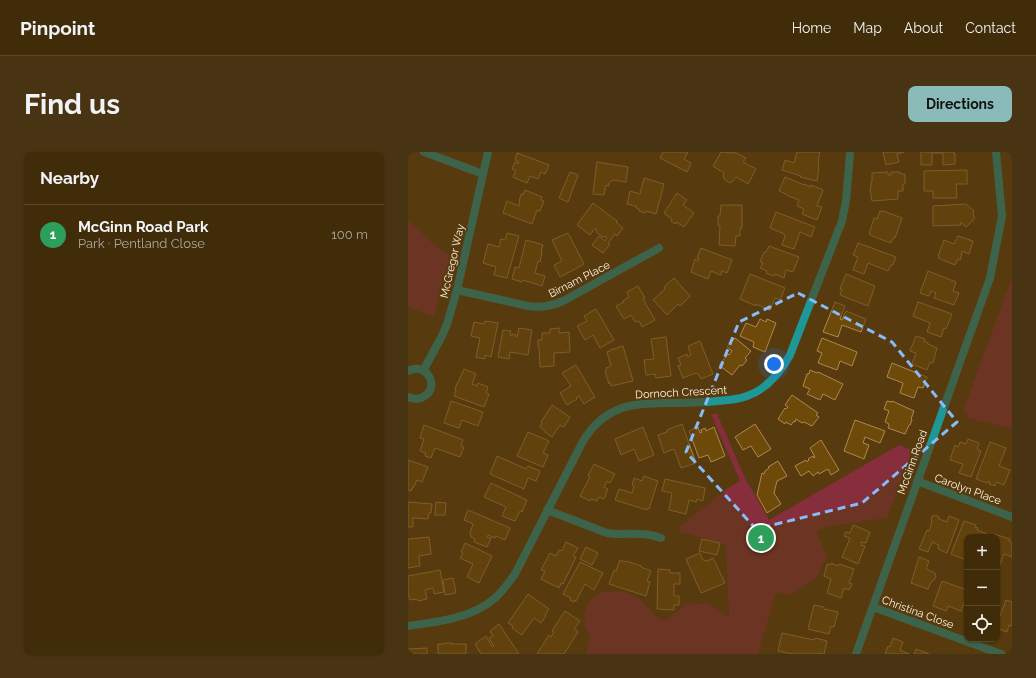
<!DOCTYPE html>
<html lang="en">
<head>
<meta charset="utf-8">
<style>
  :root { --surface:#412c0a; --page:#483413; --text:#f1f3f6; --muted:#aea79c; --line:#5a482b; --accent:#8bbbb9 }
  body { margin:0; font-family:Raleway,sans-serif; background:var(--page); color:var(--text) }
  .controls { position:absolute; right:12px; bottom:12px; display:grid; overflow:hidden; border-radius:8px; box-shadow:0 1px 3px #0004 }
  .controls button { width:36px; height:36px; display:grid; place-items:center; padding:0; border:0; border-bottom:1px solid var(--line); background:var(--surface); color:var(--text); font:20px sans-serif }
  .you { position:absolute; left:366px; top:212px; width:14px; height:14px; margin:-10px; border:3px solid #fff; border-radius:50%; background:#1a73e8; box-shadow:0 0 0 6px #1a73e833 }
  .badge { display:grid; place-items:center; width:26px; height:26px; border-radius:50%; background:var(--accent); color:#fff; font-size:13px; font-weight:700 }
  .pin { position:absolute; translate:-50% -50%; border:2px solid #fff; box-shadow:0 1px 4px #0006 }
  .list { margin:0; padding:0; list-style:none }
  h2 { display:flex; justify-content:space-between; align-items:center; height:52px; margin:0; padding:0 16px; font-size:17px }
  h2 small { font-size:13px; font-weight:400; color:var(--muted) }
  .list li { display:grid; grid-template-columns:26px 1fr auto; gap:12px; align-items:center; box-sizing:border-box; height:60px; padding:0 16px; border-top:1px solid var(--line) }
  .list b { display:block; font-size:15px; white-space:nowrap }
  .list p { margin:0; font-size:13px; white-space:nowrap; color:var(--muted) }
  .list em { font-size:13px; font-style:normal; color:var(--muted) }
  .icon { flex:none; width:22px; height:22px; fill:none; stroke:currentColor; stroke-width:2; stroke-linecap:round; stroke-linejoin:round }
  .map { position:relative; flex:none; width:604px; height:502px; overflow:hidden; border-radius:8px }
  header { display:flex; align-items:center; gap:24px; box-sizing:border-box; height:56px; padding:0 20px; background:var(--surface); border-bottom:1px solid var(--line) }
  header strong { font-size:19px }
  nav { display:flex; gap:22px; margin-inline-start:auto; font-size:14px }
  .intro { display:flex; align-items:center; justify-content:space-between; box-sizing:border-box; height:96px; padding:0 24px }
  h1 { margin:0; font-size:28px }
  .button { padding:10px 18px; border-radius:8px; background:var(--accent); color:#111; font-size:14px; font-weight:700 }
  main { display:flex; gap:24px; padding:0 24px }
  aside { flex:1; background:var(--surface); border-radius:8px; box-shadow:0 1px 3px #0004 }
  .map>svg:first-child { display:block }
</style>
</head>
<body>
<header>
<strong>Pinpoint</strong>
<nav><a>Home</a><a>Map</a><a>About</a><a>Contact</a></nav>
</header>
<div class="intro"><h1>Find us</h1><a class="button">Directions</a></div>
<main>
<aside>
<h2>Nearby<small></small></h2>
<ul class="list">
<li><span class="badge" style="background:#2e9e5b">1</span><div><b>McGinn Road Park</b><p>Park · Pentland Close</p></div><em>100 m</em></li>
</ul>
</aside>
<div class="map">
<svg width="604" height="502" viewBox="0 0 604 502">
  <rect width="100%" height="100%" fill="#573b0e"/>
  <path fill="#862e3b" d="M0,69L10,77L21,88L41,104L26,165L5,157L0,153Z
    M604,125V277L597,275L559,266L561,262L555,260Z
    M303,262H309L337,326L361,368L491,293L504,298L479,366L420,374L408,379L419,404L409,425L381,443L368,440L350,502H178L182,485L177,474L176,463L181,449L194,440L214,439L231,446L247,464L257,469L279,451L300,452L321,465L318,392L272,380L271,375L320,336L332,329Z"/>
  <path fill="#6e4a0a" stroke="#af874f" d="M255,0H280L276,7L283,11L279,20L252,6Z
    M313,0L326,1V0L338,6L335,10L348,17L340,32L328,25L325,29L322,31L316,27L315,24L316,21L305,14Z
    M389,0H412L410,9L411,10L410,15L411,16L409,29L392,25L393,24L374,18L377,8L386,11Z
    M475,0H496L489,2L491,10L478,13Z
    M513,0H546V2H547V12L535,13V1H524V13H513Z
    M109,1L141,13L137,22L133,20L130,27L122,24L119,31L105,25L108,19L104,17L107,10L110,12L111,10L107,8Z
    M189,10L220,15L218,30L205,28L201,31V34L198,33L196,43L185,42Z
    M559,18V32H548L549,46H525V39H516V19Z
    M162,20L170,23L160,50L151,46Z
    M480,20V23H483V20H492V22H497V32H495V39H490V47L464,49L462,36H463V30H464V21Z
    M377,25L396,33V32L403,35V33L415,38L409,54L414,55L409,68L394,62L396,57L389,54L391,48L378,43V42L371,39Z
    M236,26L256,32L248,62L238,59L237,61L231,59V57L228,56V54L219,52L222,39L232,42Z
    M117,38L134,45L133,48L136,49L132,59L129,58L124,72L95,61L99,49L111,54L112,50H111L113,42L115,43Z
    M269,41L279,48L275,53L286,61L276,75L268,70L267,72L263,69L264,67L256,61Z
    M185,51L209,69L208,70L215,76L209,84L207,82L200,91L202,92L195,101L184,93L191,84L197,89L199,86L196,84L195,85L188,80L189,78L187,76L182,83L169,73Z
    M558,52L566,59L565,61L566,62L565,63L567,66L558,75L553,70V73L525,74V54Z
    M313,53H334V76H332V84H328L327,94L311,93L312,74H310V64H312Z
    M472,59L475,60V59L494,66L487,86H485L483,91L469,86L461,82L466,66L469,67Z
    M368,60L407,75L403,85L392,80L386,97L374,93L377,84L376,82L362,76Z
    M99,81L111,84L99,126L86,123L88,115L75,111L80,92L91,95L93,87L97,88Z
    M160,81L176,112L169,116L152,125L146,113L154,109L144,88Z
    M550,84L565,89L561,102L554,99L553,101L554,102L552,108L550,107L547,113L530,106L531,105L530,104L536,88L546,92Z
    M118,88L135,93L133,100H134L132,110L130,109L127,121L137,124L134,134L115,128L114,130L104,127L107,115L111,116Z
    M450,91L488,105L485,113H483L480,119L460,111L456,122L445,118L450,105L445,103Z
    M361,94L391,105L385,120L378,118L376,126L367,122L366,124L358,121L359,119L352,116L355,111L352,110L356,100H358Z
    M293,96L324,108L319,121L314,119L313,123L303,119L300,127L283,120L287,107L290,109L291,106H289Z
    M520,119L548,130L545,139L551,141L546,153L526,146L528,141L523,139L521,144L512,141Z
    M342,122L377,136L372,148L367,146L362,158L348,152V154L332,147Z
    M438,122L467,134L460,154L432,143L434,137H432Z
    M266,126L282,144L272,154L270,152L259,163L245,148L257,137L256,135Z
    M230,134L237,146L235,147L247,168L234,175L231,169L227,170L223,163L216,167L208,154L216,150L215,149L221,145L219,140Z
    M427,150L437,154L432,167L434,168L438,159L458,167L453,180L434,173L430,185L415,180Z
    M510,150L544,162L538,177L536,176L533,185L519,180L522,171L505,164Z
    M188,157L206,188L192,196L185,183L177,188L169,174L179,169L176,164Z
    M352,167L358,170L359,167L368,171L357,200L345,195L346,190L332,184L338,171L348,175Z
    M77,169L90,171L83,205L77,203V207L68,205L72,186L63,184L66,170L76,172Z
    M111,176L124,178L120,203L102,200L101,207L90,205L95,178L103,179L102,183L104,184V182L108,183V185H109Z
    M151,176V181L161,180L162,200L146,201V214L132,215L131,195H130V188H134V181H142V177Z
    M508,184L517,187L516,189L520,191V192L529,196L525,211L522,210L519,218L504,212L508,201L502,199Z
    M258,185L263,224L248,226L247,222L238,223L236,208L246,207L243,187Z
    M327,186L343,199L337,206L339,208L334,214L332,213L324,223L311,213L320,202L321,203L324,199L319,195Z
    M414,186L449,200L444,214L432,209L429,218L410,211L414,201L409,199Z
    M292,189L305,222L293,227L291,223L288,221L275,226L270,214L273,213L270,206L279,202L280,205L283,203L280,194Z
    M215,194L225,229L203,234L202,231L201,232L197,219H198V216L203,214L199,200L202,199V198Z
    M484,211L519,225L515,236L510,235L506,246L492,241L495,231L479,225Z
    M168,213L187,245L176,252L171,244L168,246L169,247L159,253L152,241L163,234L154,221Z
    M56,217L68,222L64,232L69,234L70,231L80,235L78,241L81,242L76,255L46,244L48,238L47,237L49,231H50Z
    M402,218L409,221L410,220L435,232L427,248L415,242L412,248L399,242L402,237L395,234L399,222H401Z
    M384,243L410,261L408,263L411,265L404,274L396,270L394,271L388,267L387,270L386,269L383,273L378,270L377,272L370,267L377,256L378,257L380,255L377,253Z
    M43,249L75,260L70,274L54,268L51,276L36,271Z
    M479,249L484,250V249L506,259L503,267L504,268L502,273H501L497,282L480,276L481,272L477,270L481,259L476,257Z
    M144,253L162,265L156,275L152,273L144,285L137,280L138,279L132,275L134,271L133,270Z
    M447,268L477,279L472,291L457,285L455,291L461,293L456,307L436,299Z
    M274,272L288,311L273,316L266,297L256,301L250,283L259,280V278Z
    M347,272L363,297L350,305L343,294L335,298L327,285Z
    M16,273L55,288L53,294L56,295L52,305L27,296L23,306L17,304L18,301L12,299L16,287L12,286Z
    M235,275L246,303L231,309L226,297L213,303L207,287Z
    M290,275L292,281L294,280L293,278L297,276L298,279L306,275L317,304L303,310L300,303L291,306L281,279Z
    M120,280L141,289L135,301L140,303L135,315L109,304Z
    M560,287L571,291L569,297L573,299L563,325L551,321L555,312L542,308L547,293L550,295L552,290L558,292Z
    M413,288L431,318L423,323L420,317L411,322L410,320L405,324L401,319L393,324L387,314L398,308L399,310L401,308L400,307L405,304L406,306L407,305L402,296Z
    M582,290L598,296L591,314L602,318L596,333L588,330L587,334L581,332L582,330L580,329L579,331L568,327Z
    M89,304L118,317L120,314L132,319L128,329L120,326L116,337L82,322Z
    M0,308L20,315L14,330L9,328L5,336H4L3,339L0,338Z
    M370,309L379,324L369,329L366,341L373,352L359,361L349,343L354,321L356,322L357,319L361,316L360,315Z
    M186,312L207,322L202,331L199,329L196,335L200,337L196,347L191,345L189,349L183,347L182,349L172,344L182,325L180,324Z
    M236,324L250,329L241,357L240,356L239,358L207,348L211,337L224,341L226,334L224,333L226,326L234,329Z
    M257,327L297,336L295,349L289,347L288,350L281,348L278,362L261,358L264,341L254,339Z
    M83,331L119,348L114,360L112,359L107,369L94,364L98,355L76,345Z
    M0,350L24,352L23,361H21L20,367L5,366V375H0Z
    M28,350L38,351L37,363H27Z
    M60,358L102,376L97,388L88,384L87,386L80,383L79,385L83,386L79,395L66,390L67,387L63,385L62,381L65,372L56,368Z
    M528,363L529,364H530L531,367L539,370L541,364L551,368L539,401L530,397L531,393L524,390L520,400L511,397L519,378L521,379L524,370L523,367L524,366L523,365Z
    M556,369L568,373L567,375L570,376L569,378L579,382L578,385H559V404L558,408L543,402Z
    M445,373L462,380L458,391L454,390L453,393L457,394L450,412L434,405L442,386L436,384L438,380L442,381Z
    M586,382L602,387L601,389L604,391V405L596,402L589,420V385H585Z
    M21,385L23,402L11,404L12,414L0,416V387Z
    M294,387L312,391L309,403L291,399Z
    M158,390L170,396L165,404L168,405L155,432L153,431L151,436L133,427L137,419L133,418L142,401L148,404L151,398L154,399Z
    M57,391L84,404L71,431L59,425L65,412L52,406L55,401L53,400Z
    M178,395L190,401L184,413L172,407Z
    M292,401L295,408L299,409L305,406L317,431L293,441L278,407Z
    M511,405L521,409L518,417L527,421L528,424L526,428L523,430L520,437L503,431Z
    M212,408L217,410L218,409L234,414L233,415L243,419L239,429L242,430L238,444L201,432L206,418L208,419Z
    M172,410L195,421L186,438L177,432L168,449L167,448L166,450L162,448L163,446L155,442Z
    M423,411L430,414L431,412L446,417L441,431L444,432L441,438L436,436L433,446L419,441L423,427L416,424L419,412L422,413Z
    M250,417L262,418V421H272V432H266V444H271V453H266V458L249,457Z
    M32,418L36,440L26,442L25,436L17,438L19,447L10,449L9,447L2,448L0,441V424Z
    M45,426L48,441L37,443L35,428Z
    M534,429L559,438V442L553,459L540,454L538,459L525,454Z
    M120,442L141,457L137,463L138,464L133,471L126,466L114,483L104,476L105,474L100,471Z
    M598,448L604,450V474L601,473L599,480L589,476V472Z
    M406,453L416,455V457L430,460L426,475L423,474L421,482L400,477Z
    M157,459L172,469L166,477L170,480L156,502H129L141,483L143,485L146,480L144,479Z
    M91,472L111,502H73L67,492L78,484L84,495L86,494L81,486L85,484L82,479Z
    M374,481L406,488L407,486L419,489L416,502L410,501V502H384L370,499Z
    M485,486L495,490L492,498L501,502H477L480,494L482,495Z
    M37,491H44L43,492H58V502H30V492H36Z
    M19,496V502H0V497Z
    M508,497L521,502H506Z"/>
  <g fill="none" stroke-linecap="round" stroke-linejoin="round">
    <path stroke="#1e9796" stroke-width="8" d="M16,0L75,22
      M582,126L594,64L588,0
      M49,138L120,154C134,156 144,154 157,148L251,96
      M0,219C19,209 33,236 15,245C10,248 5,247 0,245
      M15,219L34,184L39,172L49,138L80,0
      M509,329L604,365
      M139,358L199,381C211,383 222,381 234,382C241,382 247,384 253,386
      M465,455L593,502
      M0,474C29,470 65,466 87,446C95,439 101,430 107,422L174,291C183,275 197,262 214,256C227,251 241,252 254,251C272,251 291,251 309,249C319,248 329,248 339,244C359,237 372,221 382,203L434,69L438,49L442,2"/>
    <path stroke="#1e9796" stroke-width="8" d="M448,502L582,126"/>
  </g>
  <path d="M0 0H604V502H0ZM390,141L484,190L549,270L454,351L348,377L278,300L331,170Z" fill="#573b0e" fill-opacity=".55" fill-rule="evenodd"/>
  <path fill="none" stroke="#87bbfb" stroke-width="3" stroke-dasharray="8 5" stroke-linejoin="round" d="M390,141L484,190L549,270L454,351L348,377L278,300L331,170Z"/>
  <g text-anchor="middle" stroke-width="4" stroke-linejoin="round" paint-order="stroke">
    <g font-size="11" fill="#fdf0df" stroke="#573b0e">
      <text transform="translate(44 109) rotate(-77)" y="4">McGregor Way</text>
      <text transform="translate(171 127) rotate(-27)" y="4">Birnam Place</text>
      <text transform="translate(273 240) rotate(-3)" y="4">Dornoch Crescent</text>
      <text transform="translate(504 310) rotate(-70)" y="4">McGinn Road</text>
      <text transform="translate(560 337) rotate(20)" y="4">Carolyn Place</text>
      <text transform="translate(510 460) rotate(20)" y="4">Christina Close</text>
    </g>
  </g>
</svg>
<div class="controls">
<button>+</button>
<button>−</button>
<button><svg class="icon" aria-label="locate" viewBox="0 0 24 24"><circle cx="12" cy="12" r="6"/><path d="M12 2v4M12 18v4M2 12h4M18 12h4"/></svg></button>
</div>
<div class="you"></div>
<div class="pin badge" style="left:353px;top:386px;background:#2e9e5b">1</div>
</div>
</main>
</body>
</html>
